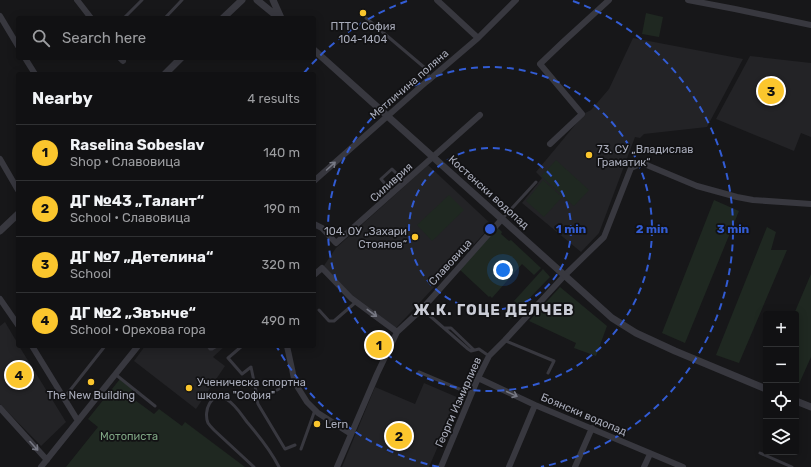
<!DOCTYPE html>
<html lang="en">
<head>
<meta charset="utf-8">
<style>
  :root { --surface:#111113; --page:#1a1a1c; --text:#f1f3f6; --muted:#9c9da0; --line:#303133; --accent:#fbc62d }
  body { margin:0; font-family:Rubik,sans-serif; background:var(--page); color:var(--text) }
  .controls { position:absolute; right:12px; bottom:12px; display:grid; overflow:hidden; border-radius:4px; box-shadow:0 2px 10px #0003 }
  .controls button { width:36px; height:36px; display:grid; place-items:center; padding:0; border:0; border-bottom:1px solid var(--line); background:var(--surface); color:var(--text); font:20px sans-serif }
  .you { position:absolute; left:503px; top:270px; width:14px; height:14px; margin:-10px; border:3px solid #fff; border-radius:50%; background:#1a73e8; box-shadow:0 0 0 6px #1a73e833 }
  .badge { display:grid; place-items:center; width:26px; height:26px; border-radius:50%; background:var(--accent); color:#111; font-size:13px; font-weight:700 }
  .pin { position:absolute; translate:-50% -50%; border:2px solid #fff; box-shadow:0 1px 4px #0006 }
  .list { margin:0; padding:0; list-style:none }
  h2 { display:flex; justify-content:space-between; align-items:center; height:52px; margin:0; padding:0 16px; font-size:17px }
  h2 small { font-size:13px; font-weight:400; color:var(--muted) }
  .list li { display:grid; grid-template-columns:26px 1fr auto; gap:12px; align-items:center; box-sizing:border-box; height:56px; padding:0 16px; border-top:1px solid var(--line) }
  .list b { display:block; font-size:15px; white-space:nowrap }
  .list p { margin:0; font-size:13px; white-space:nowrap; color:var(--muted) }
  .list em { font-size:13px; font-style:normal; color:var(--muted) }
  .icon { flex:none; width:22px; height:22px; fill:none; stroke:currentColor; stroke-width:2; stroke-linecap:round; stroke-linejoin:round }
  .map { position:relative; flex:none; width:811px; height:467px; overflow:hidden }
  .search { position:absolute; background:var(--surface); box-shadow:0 2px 10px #0003; left:16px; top:16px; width:300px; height:44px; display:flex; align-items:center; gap:10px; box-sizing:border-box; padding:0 14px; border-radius:4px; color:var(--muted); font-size:15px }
  .panel { position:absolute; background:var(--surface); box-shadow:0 2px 10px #0003; left:16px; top:72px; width:300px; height:276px; border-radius:4px }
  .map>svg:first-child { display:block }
</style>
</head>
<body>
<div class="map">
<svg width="811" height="467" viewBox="0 0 811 467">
  <rect width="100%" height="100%" fill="#171719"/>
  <path fill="#232326" d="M633,38L743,59L707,127L644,134L640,138L635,137L599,233L581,252L522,203L542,178L536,172L585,113L591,110L609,89Z
    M750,56L811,63V137L801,133L794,151L716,119Z
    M428,165L492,225L396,328L352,295L323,267L336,248Z
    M5,322L18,344V346H19L66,422L41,446L0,404V326Z
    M145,346H225L213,357L225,366L196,409L134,361Z
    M424,383L459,398L429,467H342L375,387L415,404Z"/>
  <path fill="#1f2821" d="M646,13L663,17L659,37L642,34Z
    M556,160L589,190L574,206L541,176Z
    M543,180L562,197L544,217L526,201Z
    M449,195L464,210L432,241L417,225Z
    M714,200L739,211L685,343L662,333Z
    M767,227L776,232L771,250H787L739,363L716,355Z
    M498,228L502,232L501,234L509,241L511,240L541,268L534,275L522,264L492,298L490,296L489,297L459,269Z
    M543,269L550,277L521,307L514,301Z
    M811,274V357L799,384L796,383V314H794Z
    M560,287L607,326L596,356L574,348L576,343L529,321Z
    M514,302L520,308L509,320L505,317L508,314L506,311Z
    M120,379L133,389L128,395L154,414L159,409L182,426L185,422L245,467H66L98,427L88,419Z"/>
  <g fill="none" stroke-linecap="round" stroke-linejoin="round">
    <path stroke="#38383f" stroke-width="3" d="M124,18L142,0
      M165,18L182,0
      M366,18L425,68L430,79
      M393,193L381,179L392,169L405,182
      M502,219L536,182
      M422,309L468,349L471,351L479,349L489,356
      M319,310L329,321H334L356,302
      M444,328H451L474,350
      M506,341L554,361L548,373
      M208,346L210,349H212L217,346
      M242,346L228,358L242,374L251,367L256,391
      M419,372L471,394
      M115,374L155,406
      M277,390L294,381
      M64,398L105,346
      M260,398L257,400L258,404L285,449L295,445
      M301,449L315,410
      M760,453L792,467
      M254,467L214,430C212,428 210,426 208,423C203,411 211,391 226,399C235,404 241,414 247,422C259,436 271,451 279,467"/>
    <path stroke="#38383f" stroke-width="6" d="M77,0L91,18
      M437,0L478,38
      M688,0L735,9L811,25
      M0,16L18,46
      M25,58L35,74
      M120,58L123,61
      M550,144L582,114L540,64L562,43L609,0
      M0,159L18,190
      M314,181L426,82L430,79L478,38L516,0
      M314,224L322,228L336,243L480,115
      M314,275L322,268L351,298L397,332
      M0,299L18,325
      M32,346L78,421
      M287,346L295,383L307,402L318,413L351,434
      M478,378L535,405L683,467
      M0,408L47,460
      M41,467L138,346
      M337,467L377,374L397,332L422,309L502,219
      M441,467L478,378L489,356L505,340L565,275L604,237L631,168L642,163L697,186L737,197L753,200L811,204
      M509,467L535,405
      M575,467L592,428
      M644,467L650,454"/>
    <path stroke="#38383f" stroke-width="7" d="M257,0L279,18
      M273,0L281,18
      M223,18L242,0
      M314,50L612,318L636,333L675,351L766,389
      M165,74L181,58
      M0,231L18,214
      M796,401L811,407"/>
  </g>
  <defs><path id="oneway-shaft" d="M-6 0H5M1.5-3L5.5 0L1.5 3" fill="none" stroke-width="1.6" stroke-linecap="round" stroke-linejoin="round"/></defs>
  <g stroke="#767883">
    <use href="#oneway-shaft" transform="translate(331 166) rotate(-42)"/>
    <use href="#oneway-shaft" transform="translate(372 313) rotate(37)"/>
    <use href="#oneway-shaft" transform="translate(512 394) rotate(25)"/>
    <use href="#oneway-shaft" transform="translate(34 446) rotate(48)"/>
  </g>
  <g fill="none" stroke="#325cd4" stroke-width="2" stroke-dasharray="7 5">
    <circle cx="490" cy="229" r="81"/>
    <circle cx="490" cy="229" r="162"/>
    <path d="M439 467A243 243 0 0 1 277 347M304 73A243 243 0 0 1 407 1M573 1A243 243 0 0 1 541 467"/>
  </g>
  <g fill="#fbc62d" stroke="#121214" stroke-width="1.5">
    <circle cx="363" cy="13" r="4"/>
    <circle cx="589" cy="155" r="4"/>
    <circle cx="415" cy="237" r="4"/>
    <circle cx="91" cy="382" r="4"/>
    <circle cx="189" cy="388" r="4"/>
    <circle cx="317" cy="424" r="4"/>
  </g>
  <g text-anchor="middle" stroke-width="3.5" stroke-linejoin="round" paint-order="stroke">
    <g font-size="11" fill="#a9acba" stroke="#121214" text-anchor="start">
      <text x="363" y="30" text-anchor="middle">ПТТС София<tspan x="363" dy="13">104-1404</tspan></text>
      <text x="597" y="153">73. СУ „Владислав<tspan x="597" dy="13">Граматик“</tspan></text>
      <text x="407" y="235" text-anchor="end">104. ОУ „Захари<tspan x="407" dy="13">Стоянов“</tspan></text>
      <text x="197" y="386">Ученическа спортна<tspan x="197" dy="13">школа "София"</tspan></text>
      <text x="91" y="399" text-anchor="middle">The New Building</text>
      <text x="325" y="428">Lern</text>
    </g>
    <g font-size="11" fill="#a9acba" stroke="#121214">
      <text transform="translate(409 84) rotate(-41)" y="4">Метличина поляна</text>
      <text transform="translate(391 182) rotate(-42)" y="4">Силиврия</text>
      <text transform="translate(489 192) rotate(42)" y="4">Костенски водопад</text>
      <text transform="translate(450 262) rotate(-48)" y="4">Славовица</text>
      <text transform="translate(458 402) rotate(-66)" y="4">Георги Измирлиев</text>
      <text transform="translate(584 414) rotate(23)" y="4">Боянски водопад</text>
    </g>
    <g font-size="11" fill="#7fa684" stroke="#121214">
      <text x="129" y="440">Мотописта</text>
    </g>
    <g font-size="15" font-weight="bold" letter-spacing="1" fill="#caccd6" stroke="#121214">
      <text x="494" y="315">Ж.К. ГОЦЕ ДЕЛЧЕВ</text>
    </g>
  </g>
  <circle cx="490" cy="229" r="6" fill="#325cd4" stroke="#121214" stroke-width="2"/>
  <g font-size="12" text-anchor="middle" font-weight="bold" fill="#325cd4" stroke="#121214" stroke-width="3.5" stroke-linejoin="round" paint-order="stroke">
    <text x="571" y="233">1 min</text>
    <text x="652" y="233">2 min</text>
    <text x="733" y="233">3 min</text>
  </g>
</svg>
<div class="controls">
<button>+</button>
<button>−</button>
<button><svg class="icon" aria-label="locate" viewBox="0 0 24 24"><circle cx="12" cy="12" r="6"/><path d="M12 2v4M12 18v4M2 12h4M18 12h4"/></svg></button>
<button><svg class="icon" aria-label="layers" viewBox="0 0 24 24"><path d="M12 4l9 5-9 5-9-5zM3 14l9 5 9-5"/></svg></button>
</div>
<div class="you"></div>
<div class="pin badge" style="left:379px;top:345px">1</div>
<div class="pin badge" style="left:399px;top:436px">2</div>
<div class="pin badge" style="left:771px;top:91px">3</div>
<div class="pin badge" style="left:19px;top:375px">4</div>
<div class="search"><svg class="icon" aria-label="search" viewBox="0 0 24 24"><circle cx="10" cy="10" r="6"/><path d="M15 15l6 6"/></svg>Search here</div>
<section class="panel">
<h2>Nearby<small>4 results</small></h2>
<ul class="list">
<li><span class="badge">1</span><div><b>Raselina Sobeslav</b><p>Shop · Славовица</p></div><em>140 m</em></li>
<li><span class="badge">2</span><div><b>ДГ №43 „Талант“</b><p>School · Славовица</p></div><em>190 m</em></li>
<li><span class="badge">3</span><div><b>ДГ №7 „Детелина“</b><p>School</p></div><em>320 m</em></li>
<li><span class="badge">4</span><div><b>ДГ №2 „Звънче“</b><p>School · Орехова гора</p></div><em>490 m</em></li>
</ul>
</section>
</div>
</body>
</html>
